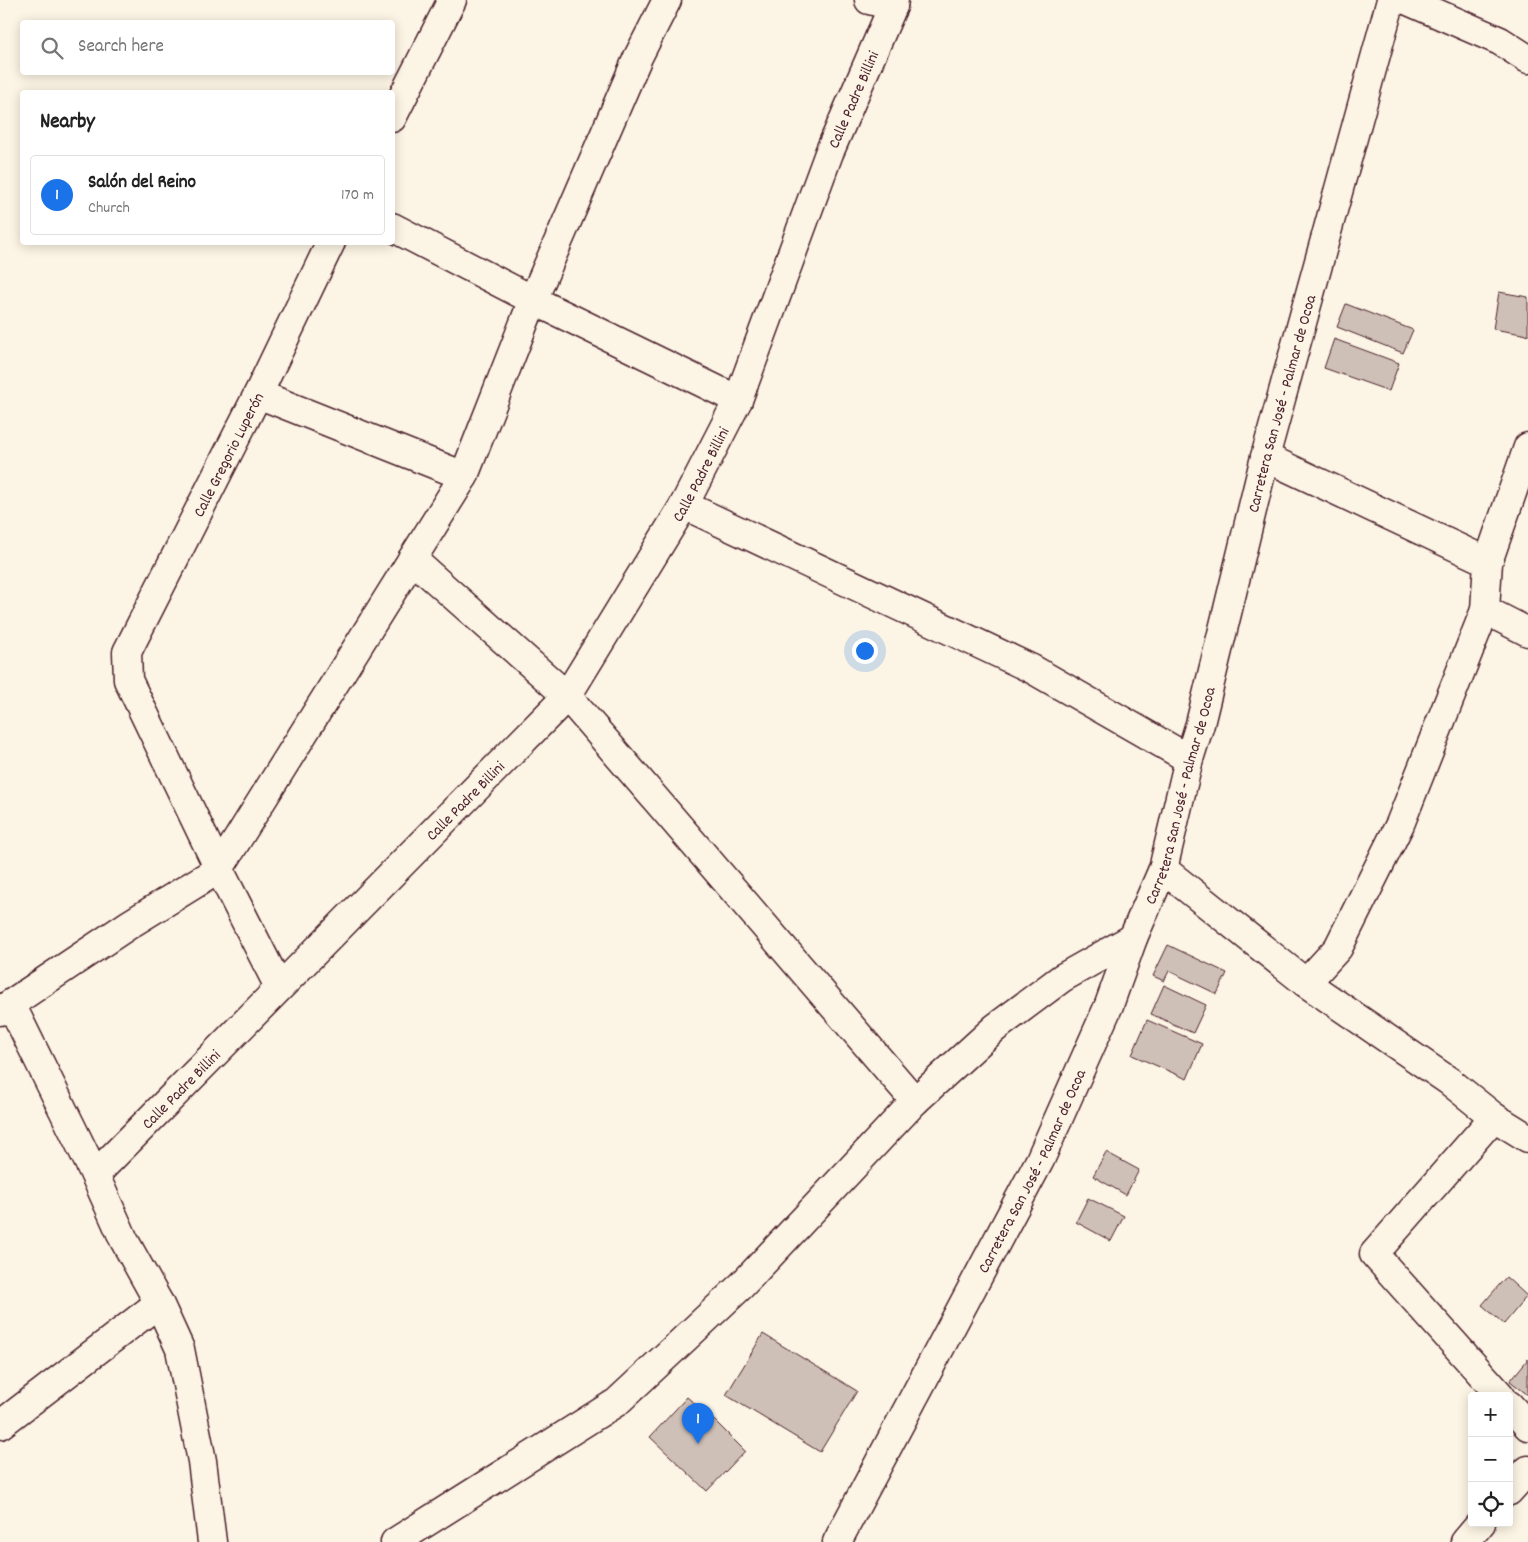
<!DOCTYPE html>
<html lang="en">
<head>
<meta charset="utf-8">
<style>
  :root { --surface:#fff; --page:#f6f6f6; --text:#222; --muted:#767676; --line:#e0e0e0; --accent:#1a73e8 }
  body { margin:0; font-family:Dekko,sans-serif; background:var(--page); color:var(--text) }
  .controls { position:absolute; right:15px; bottom:15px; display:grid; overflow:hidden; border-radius:5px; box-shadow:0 2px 12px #0003 }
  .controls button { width:45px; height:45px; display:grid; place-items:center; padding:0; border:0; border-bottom:1px solid var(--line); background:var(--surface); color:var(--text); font:25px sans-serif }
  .you { position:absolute; left:864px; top:650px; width:18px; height:18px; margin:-12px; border:4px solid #fff; border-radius:50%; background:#1a73e8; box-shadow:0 0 0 8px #1a73e833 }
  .badge { display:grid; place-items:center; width:32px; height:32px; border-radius:50%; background:var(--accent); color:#fff; font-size:16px; font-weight:700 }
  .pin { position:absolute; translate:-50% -41px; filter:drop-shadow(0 1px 2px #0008) }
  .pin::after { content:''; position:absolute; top:26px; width:18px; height:15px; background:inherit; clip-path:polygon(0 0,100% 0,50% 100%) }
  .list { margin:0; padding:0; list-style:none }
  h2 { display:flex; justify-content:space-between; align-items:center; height:65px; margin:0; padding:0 20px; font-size:21px }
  h2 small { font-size:16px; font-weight:400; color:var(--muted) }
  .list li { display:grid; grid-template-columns:32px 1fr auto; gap:15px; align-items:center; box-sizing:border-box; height:80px; margin:0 10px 10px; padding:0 10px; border:1px solid var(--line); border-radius:5px }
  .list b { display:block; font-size:19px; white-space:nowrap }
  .list p { margin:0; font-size:16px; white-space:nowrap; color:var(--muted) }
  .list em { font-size:16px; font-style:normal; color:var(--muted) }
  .icon { flex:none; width:28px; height:28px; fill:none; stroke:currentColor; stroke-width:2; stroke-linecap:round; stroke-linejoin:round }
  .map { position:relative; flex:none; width:1528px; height:1542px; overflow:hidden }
  .search { position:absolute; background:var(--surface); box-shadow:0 2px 12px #0003; left:20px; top:20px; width:375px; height:55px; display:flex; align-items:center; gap:12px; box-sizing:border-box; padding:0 18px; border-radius:5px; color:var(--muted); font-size:19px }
  .panel { position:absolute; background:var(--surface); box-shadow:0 2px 12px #0003; left:20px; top:90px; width:375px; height:155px; border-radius:5px }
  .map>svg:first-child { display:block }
</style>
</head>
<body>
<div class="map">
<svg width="1528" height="1542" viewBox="0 0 1528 1542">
  <rect width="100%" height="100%" fill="#fcf5e5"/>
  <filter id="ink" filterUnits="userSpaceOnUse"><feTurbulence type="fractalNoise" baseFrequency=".02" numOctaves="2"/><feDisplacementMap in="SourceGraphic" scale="10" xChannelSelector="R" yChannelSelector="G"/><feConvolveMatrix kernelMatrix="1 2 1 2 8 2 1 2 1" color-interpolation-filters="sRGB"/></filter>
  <g filter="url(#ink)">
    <path fill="#cfc0b7" stroke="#4a1f2b" d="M1499,292L1528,297V335L1493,329Z
      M1346,304L1413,330L1403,353L1337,327Z
      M1334,339L1399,363L1389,391L1324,368Z
      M1168,945L1227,973L1217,994L1169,971L1164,981L1153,976Z
      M1164,985L1206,1005L1193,1033L1151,1014Z
      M1147,1020L1202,1044L1187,1079L1132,1055Z
      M1106,1152L1139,1170L1126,1195L1093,1176Z
      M1088,1198L1124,1216L1111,1241L1076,1222Z
      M1506,1277L1527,1296L1504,1324L1482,1305Z
      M763,1334L857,1391L820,1452L726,1395Z
      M1528,1359V1395L1510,1381Z
      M687,1397L716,1422L745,1451L707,1491L650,1437Z"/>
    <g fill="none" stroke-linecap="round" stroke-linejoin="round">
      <g stroke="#4a1f2b" stroke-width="31">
        <g id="street">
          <path d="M869,0L893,6"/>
          <path d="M1406,0L1500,41L1528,59"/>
          <path d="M392,118L452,0"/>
          <path d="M392,227L533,300L738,400"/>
          <path d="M258,394L464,476"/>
          <path d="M1265,457L1488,562"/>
          <path d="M684,505L1032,669L1189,759"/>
          <path d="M412,559L567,696L915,1101"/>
          <path d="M1485,610L1528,632"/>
          <path d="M1163,869L1306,983L1449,1081L1494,1117L1528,1138"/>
          <path d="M1306,983L1338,948L1400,824L1485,610L1488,562L1528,447"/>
          <path id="s1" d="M279,987L219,869L128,680L127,652L258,394L331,242"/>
          <path d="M11,1004L95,1175"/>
          <path d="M0,1011L130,924L219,869L464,476L533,300L638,57L667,0"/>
          <path d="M1494,1117L1374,1254L1501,1396"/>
          <path d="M1509,1405L1528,1426"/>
          <path d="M0,1425L159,1303"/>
          <path d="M1509,1491L1528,1470"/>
          <path id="s2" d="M212,1542L202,1461L180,1349L159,1303L124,1240L95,1175L567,696L684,505L738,400L829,153L893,6L894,0"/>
          <path d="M395,1542L617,1402L742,1285L915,1101L995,1028L1062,978L1133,938"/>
          <path d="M1465,1542L1481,1523"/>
        </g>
      </g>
      <g stroke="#4a1f2b" stroke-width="31">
        <g id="secondary">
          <path id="s3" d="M837,1542L1040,1160L1109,1005L1133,938L1163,869L1189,759L1200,724L1265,457L1391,0"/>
        </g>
      </g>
      <use href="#street" stroke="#fcf5e5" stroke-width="28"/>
      <use href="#secondary" stroke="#fcf5e5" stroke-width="28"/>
    </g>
  </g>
  <g text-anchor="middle" stroke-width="5" stroke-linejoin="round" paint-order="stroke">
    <g font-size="16" fill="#4a1f2b" stroke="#fcf5e5">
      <text dy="6" stroke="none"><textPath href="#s2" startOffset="1726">Calle Padre Billini</textPath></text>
      <text dy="6" stroke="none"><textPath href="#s3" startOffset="1229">Carretera San José - Palmar de Ocoa</textPath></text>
      <text dy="6" stroke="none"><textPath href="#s1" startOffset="592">Calle Gregorio Luperón</textPath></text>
      <text dy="6" stroke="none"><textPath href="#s2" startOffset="1321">Calle Padre Billini</textPath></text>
      <text dy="6" stroke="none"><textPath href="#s3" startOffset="824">Carretera San José - Palmar de Ocoa</textPath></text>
      <text dy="6" stroke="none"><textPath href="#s2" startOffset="916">Calle Padre Billini</textPath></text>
      <text dy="6" stroke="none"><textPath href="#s2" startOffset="511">Calle Padre Billini</textPath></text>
      <text dy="6" stroke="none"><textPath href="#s3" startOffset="419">Carretera San José - Palmar de Ocoa</textPath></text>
    </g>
  </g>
</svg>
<div class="controls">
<button>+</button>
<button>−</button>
<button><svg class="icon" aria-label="locate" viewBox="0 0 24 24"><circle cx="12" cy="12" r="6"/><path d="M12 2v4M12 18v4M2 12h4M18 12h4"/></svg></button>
</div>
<div class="you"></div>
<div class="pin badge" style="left:698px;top:1444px">1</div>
<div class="search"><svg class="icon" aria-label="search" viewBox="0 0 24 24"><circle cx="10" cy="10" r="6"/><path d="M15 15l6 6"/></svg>Search here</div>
<section class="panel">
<h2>Nearby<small></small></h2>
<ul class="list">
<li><span class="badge">1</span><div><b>Salón del Reino</b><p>Church</p></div><em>170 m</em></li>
</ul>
</section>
</div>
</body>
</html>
